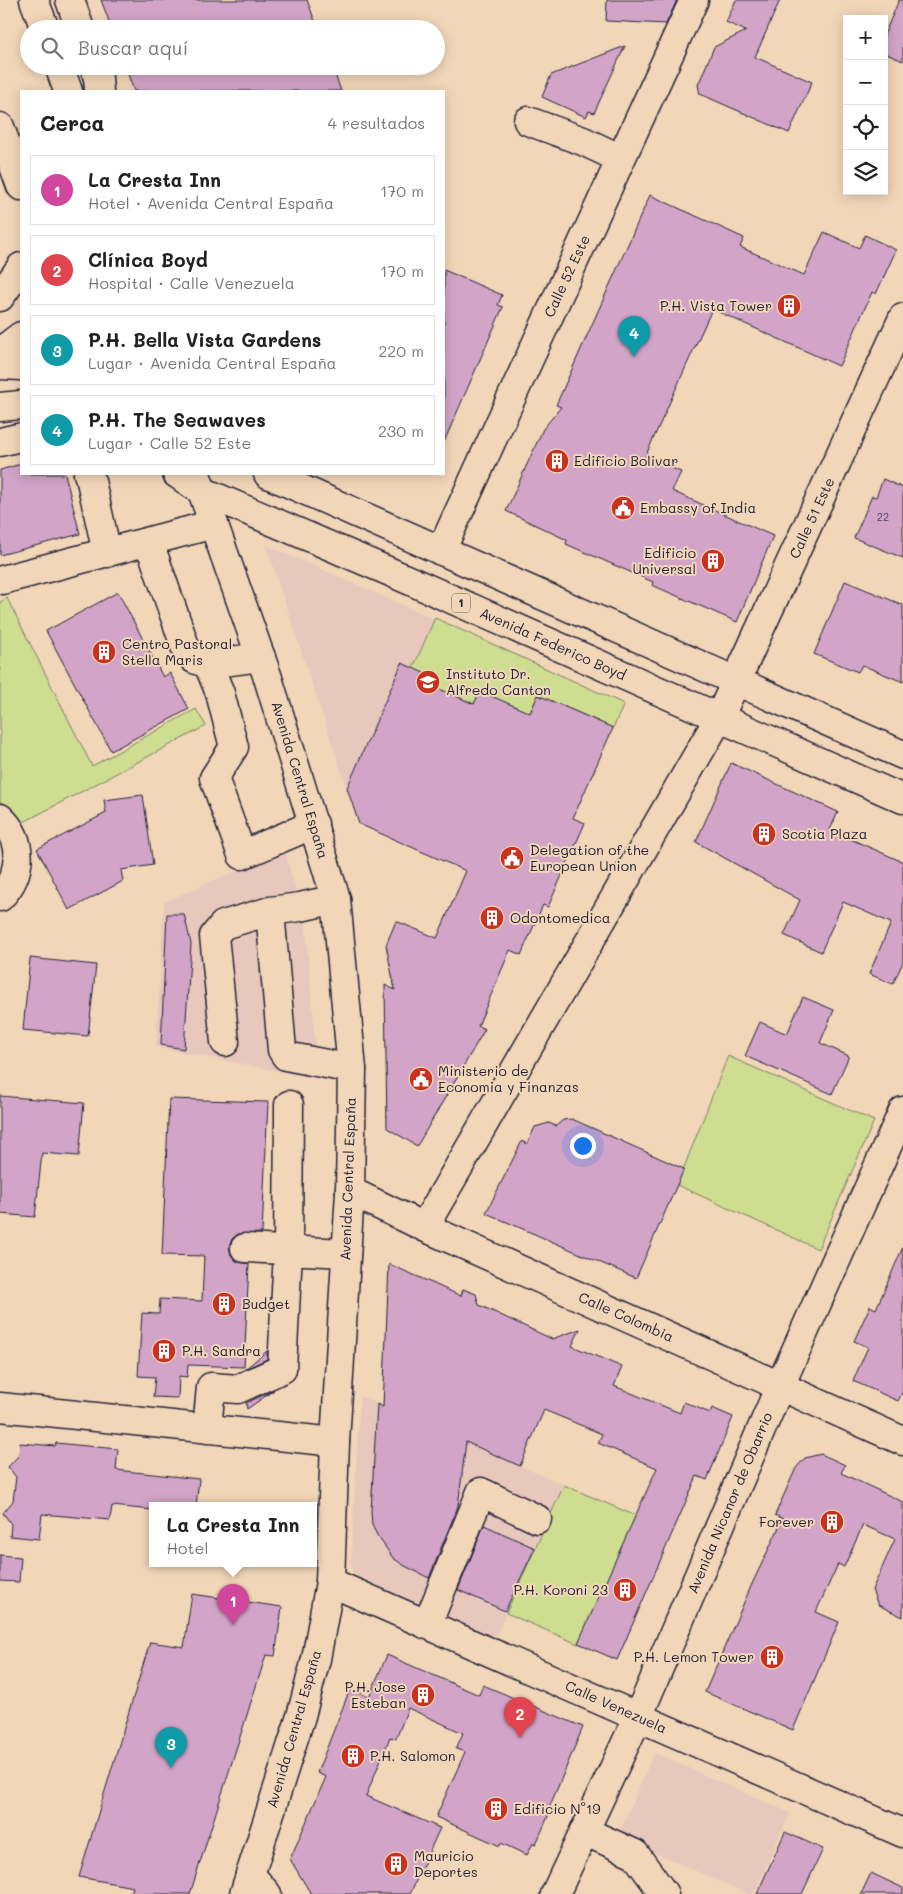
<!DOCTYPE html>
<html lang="es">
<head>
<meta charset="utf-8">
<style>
  :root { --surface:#fff; --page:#f6f6f6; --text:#222; --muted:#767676; --line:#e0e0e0; --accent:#c8321e }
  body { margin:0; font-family:Mali,sans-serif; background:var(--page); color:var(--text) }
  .controls { position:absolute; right:15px; top:15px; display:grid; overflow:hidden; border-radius:0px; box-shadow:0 2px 12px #0003 }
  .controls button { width:45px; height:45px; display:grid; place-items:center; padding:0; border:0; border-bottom:1px solid var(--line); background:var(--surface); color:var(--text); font:25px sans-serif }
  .you { position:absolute; left:582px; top:1145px; width:18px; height:18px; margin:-12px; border:4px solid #fff; border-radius:50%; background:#1a73e8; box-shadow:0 0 0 8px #1a73e833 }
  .badge { display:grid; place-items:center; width:32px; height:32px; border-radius:50%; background:var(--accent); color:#fff; font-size:16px; font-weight:700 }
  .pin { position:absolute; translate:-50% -41px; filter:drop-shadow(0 1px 2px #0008) }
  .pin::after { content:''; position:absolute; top:26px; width:18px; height:15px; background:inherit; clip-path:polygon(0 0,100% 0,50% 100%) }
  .popup { position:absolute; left:149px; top:1502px; width:168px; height:65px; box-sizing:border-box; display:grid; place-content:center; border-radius:0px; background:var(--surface); filter:drop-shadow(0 1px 4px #0005); font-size:16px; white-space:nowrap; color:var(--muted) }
  .popup b { font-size:19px; color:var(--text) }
  .popup::after { content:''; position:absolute; left:50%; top:100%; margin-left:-10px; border:10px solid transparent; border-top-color:var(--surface) }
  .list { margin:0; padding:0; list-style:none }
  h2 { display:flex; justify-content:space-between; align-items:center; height:65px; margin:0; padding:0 20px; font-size:21px }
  h2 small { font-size:16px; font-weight:400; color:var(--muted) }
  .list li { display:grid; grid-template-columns:32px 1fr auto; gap:15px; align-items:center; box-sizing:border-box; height:70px; margin:0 10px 10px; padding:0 10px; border:1px solid var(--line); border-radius:0px }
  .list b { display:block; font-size:19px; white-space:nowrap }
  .list p { margin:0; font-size:16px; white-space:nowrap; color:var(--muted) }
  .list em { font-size:16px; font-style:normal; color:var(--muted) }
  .icon { flex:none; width:28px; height:28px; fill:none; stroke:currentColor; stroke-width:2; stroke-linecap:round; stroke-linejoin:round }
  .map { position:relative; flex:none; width:903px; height:1894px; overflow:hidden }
  .search { position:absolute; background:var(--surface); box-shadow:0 2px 12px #0003; left:20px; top:20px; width:425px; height:55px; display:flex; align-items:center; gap:12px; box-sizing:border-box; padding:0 18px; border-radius:28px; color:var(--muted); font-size:19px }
  .panel { position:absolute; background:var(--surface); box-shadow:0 2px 12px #0003; left:20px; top:90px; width:425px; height:385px; border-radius:0px }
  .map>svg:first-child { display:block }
</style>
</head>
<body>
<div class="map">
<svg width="903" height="1894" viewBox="0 0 903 1894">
  <rect width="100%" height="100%" fill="#f2d6b8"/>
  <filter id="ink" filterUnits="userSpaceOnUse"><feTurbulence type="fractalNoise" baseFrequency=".02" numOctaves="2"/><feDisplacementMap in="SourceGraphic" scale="10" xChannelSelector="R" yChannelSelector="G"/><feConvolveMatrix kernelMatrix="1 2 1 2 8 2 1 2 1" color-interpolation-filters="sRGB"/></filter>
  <g filter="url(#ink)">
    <path fill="#e8c7bd" d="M266,545L549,669L488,810L420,780L393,839L359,824Z
      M284,850L305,920L316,1051L313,1078L156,1047L164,902Z
      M360,1396L564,1485L495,1637L358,1577L352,1571L351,1559Z
      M654,1753L790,1813L754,1894H747L618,1836Z"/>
    <path fill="#cedd90" stroke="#788066" d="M7,598L92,766L196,709L206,726L22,823L9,808L0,802V602Z
      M435,618L624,704L613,728L538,695L530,713L480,692L474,704L423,682L413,668Z
      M728,1056L874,1121L818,1249L677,1185Z
      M564,1485L636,1516L578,1644L506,1613Z"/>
    <path fill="#d2a5c8" stroke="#22223b" d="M101,0H307L318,29H112Z
      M607,0H677L666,24L606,21Z
      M736,0H780L755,57L812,82L789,133L700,94L698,85L714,47L746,31L726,22Z
      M899,0H903V61L884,53V35Z
      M625,46L594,113L589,111L586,117L542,97L551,75Z
      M125,66H332L341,91H134Z
      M650,195L744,238L740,247L804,275L824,232L859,248L865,235L896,250L876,294L872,292L839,366L712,309L645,457L681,472L672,491L773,536L737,622L652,585L653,582L566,544L567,540L506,511L543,429L561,407L556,405Z
      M444,270L502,295L498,305L503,307L444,442Z
      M21,464V474H65L80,534L0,555V470Z
      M883,479L903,488V558L854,538L872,496L876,497Z
      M845,581L903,605V682L862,665L858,672L814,654Z
      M118,592L163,677L170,673L189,709L111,751L46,631Z
      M402,663L426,674L423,682L474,704L480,691L530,713L538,695L613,728L573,818L585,823L548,907L543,905L521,955L510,950L478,1026L485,1029L417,1146L387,1128L385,985L395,990L386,945L396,921L437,938L466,871L359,824L347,788Z
      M731,763L838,812L830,830L903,862V962L893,984L869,974L891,923L843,902L821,952L784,935L800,900L696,842Z
      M143,795L153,865L121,870L123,881L69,910L37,849L106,813L104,800Z
      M167,914H184L191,944L184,1049L161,1045Z
      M30,958L96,965L88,1036L23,1030Z
      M803,997L834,1010L820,1043L849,1056L832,1094L745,1056L760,1022L787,1034Z
      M0,1096L84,1103L79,1156L42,1153L35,1217L0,1214Z
      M169,1099L268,1102L262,1233L238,1234L232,1239L229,1247L231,1255L236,1261L249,1264L244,1367L188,1365L187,1377L179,1376L178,1398L153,1397L155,1377L138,1376L142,1313L159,1314L160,1299L202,1301L204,1256L162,1255Z
      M572,1119L684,1169L636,1278L486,1213L522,1141L527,1144L535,1127L549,1123L556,1126L563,1120Z
      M903,1247V1391L898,1401L853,1381L868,1347L854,1341L870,1306L876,1309Z
      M389,1264L461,1296L463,1289L476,1294L479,1305L552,1339L580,1329L572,1346L622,1367L614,1386L680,1413L684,1402L710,1413L712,1408L733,1417L707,1480L697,1476L617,1660L578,1643L657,1468L598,1443L602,1434L544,1410L520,1466L466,1442L458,1506L429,1578L405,1566L393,1558L377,1535L372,1525L371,1512L377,1404L383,1407Z
      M267,1351V1359L245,1369Z
      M274,1390L247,1409L246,1403Z
      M20,1443L55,1446L56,1443L118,1449L116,1470L199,1479L196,1506H153V1510L112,1506L110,1520L42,1514L39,1539L10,1536L11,1524L3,1513L13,1501L16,1477L8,1467L19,1455Z
      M821,1454L845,1465L841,1473L903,1502V1617L878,1605L872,1590L895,1539L863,1525L844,1567L838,1564L816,1612L839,1622L793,1730L705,1692L752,1584L783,1519L775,1515L796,1468L805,1458Z
      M484,1525L535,1548L505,1611L458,1590Z
      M0,1555L21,1557L19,1582L0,1581Z
      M192,1594L282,1607L275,1656L266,1655L190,1894H131L133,1887L79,1877L150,1642L184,1647Z
      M387,1655L479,1695L483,1685L583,1727L547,1813L549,1814L536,1844L533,1843L527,1855L501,1843L500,1846L436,1817L465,1752L456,1749L463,1733L408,1708L396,1739L390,1737L366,1796L440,1828L410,1894H311L290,1859L326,1777L317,1773L350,1689L369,1697Z
      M785,1832L823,1849L802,1894H757Z
      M871,1873L903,1888V1894H861Z"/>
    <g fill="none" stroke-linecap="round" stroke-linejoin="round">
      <g stroke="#22223b" stroke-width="31">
        <path id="minor" d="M70,0L80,29
          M94,66L98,78L99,91
          M528,121L583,141L621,159
          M0,127L21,186
          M0,297L21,267
          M0,442L21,437
          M88,474L91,481L107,553
          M149,542L186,649L194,659L208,664L261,657
          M441,551L694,0
          M2,580L214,524
          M208,664L220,693L234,747L214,778L242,855L314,824
          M0,818C24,840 23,874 0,897
          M270,911L282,1050L286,1056L352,1069
          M225,1042L214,936L223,925L270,911L300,907L336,899
          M350,1191L424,1227L903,1441
          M424,1227L719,718L903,318
          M245,1248L346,1253
          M0,1407L335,1442
          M207,1429L211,1387L238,1389L282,1369L288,1251L289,1105
          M330,1582L903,1833
          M427,1625L481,1492L537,1519
          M584,1831L635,1854L664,1894
          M250,1874L267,1894"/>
      </g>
      <g stroke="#22223b" stroke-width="31">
        <path id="major" d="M34,0L45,29
          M59,66L68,91
          M0,352L21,336
          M0,365L21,366
          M0,407L21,405
          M177,474L202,491L388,571L903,799
          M196,474L268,678L336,899L352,1069L350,1191L335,1442L330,1582L316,1659L301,1716L244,1894
          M268,474L903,755
          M555,1894L638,1717L780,1386L903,1111"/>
      </g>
      <use href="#minor" stroke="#f2d6b8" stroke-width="28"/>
      <use href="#major" stroke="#f2d6b8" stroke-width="28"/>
    </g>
  </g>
  <defs>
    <g id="building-disc" transform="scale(1.25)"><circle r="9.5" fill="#c8321e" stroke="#f2d6b8"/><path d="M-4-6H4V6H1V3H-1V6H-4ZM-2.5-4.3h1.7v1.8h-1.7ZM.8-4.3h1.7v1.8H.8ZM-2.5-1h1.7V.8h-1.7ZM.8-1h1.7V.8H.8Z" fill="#fff"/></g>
    <g id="civic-disc" transform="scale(1.25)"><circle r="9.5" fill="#c8321e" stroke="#f2d6b8"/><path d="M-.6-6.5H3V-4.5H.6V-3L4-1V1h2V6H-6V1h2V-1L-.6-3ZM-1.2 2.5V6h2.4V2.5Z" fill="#fff"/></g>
    <g id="school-disc" transform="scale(1.25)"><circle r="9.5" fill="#c8321e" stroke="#f2d6b8"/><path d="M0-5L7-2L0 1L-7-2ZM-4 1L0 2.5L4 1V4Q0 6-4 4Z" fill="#fff"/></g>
  </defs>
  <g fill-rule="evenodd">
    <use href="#building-disc" x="789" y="306"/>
    <use href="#building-disc" x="557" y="461"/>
    <use href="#civic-disc" x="623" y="508"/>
    <use href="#building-disc" x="713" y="561"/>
    <use href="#building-disc" x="104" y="652"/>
    <use href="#school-disc" x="428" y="682"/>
    <use href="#building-disc" x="764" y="834"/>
    <use href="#civic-disc" x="512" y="858"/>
    <use href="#building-disc" x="492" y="918"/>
    <use href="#civic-disc" x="421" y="1079"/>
    <use href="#building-disc" x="224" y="1304"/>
    <use href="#building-disc" x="164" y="1351"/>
    <use href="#building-disc" x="832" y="1522"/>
    <use href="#building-disc" x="625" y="1590"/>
    <use href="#building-disc" x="772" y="1657"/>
    <use href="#building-disc" x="423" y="1695"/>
    <use href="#building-disc" x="353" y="1756"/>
    <use href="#building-disc" x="496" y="1809"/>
    <use href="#building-disc" x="396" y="1864"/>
  </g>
  <g text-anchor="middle" stroke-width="4" stroke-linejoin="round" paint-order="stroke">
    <g font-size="11" fill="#4e435e">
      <text x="883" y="521">22</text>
    </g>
    <rect fill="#f2d6b8" stroke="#605860" stroke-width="1" x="452" y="593.5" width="18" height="19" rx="4"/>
    <g font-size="12" font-weight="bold" fill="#22223b">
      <text x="461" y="607">1</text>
    </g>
    <g font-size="14" fill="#22223b" stroke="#f2d6b8">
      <text transform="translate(567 276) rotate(-65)" y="5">Calle 52 Este</text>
      <text transform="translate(812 518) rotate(-65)" y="5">Calle 51 Este</text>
      <text transform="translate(553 644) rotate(24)" y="5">Avenida Federico Boyd</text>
      <text transform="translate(300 780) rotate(73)" y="5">Avenida Central España</text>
      <text transform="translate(348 1179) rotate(-88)" y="5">Avenida Central España</text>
      <text transform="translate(626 1317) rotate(24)" y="5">Calle Colombia</text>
      <text transform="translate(730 1503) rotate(-67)" y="5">Avenida Nicanor de Obarrio</text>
      <text transform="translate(616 1707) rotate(24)" y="5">Calle Venezuela</text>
      <text transform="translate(294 1729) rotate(-74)" y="5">Avenida Central España</text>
    </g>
    <g font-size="14" fill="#22223b" stroke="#f2d6b8" text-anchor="start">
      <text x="772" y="311" text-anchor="end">P.H. Vista Tower</text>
      <text x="574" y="466">Edificio Bolivar</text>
      <text x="640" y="513">Embassy of India</text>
      <text x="696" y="558" text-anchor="end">Edificio<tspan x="696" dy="16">Universal</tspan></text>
      <text x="122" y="649">Centro Pastoral<tspan x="122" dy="16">Stella Maris</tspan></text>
      <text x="446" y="679">Instituto Dr.<tspan x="446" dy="16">Alfredo Canton</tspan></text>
      <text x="782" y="839">Scotia Plaza</text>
      <text x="530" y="855">Delegation of the<tspan x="530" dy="16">European Union</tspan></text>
      <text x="510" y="923">Odontomedica</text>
      <text x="438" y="1076">Ministerio de<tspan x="438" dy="16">Economia y Finanzas</tspan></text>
      <text x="242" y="1309">Budget</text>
      <text x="182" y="1356">P.H. Sandra</text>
      <text x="814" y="1527" text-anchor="end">Forever</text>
      <text x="608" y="1595" text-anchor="end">P.H. Koroni 23</text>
      <text x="754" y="1662" text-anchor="end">P.H. Lemon Tower</text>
      <text x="406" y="1692" text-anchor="end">P.H. Jose<tspan x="406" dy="16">Esteban</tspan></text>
      <text x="370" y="1761">P.H. Salomon</text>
      <text x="514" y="1814">Edificio N°19</text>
      <text x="414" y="1861">Mauricio<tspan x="414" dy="16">Deportes</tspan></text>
    </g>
  </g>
</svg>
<div class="controls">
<button>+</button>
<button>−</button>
<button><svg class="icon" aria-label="locate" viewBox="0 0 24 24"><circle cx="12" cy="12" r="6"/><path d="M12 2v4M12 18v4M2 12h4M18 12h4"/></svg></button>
<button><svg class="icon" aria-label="layers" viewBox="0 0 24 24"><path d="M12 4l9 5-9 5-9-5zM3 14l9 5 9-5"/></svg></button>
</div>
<div class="you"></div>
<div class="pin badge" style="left:233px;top:1625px;background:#d1479c">1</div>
<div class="popup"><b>La Cresta Inn</b>Hotel</div>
<div class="pin badge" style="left:520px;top:1738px;background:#e0444e">2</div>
<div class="pin badge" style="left:171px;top:1768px;background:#0f9aa8">3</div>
<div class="pin badge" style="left:634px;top:357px;background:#0f9aa8">4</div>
<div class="search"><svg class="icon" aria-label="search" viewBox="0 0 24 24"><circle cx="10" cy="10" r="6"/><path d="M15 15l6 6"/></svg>Buscar aquí</div>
<section class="panel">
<h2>Cerca<small>4 resultados</small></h2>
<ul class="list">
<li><span class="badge" style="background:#d1479c">1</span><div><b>La Cresta Inn</b><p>Hotel · Avenida Central España</p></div><em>170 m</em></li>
<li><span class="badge" style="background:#e0444e">2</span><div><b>Clínica Boyd</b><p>Hospital · Calle Venezuela</p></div><em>170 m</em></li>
<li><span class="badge" style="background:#0f9aa8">3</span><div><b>P.H. Bella Vista Gardens</b><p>Lugar · Avenida Central España</p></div><em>220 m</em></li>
<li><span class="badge" style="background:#0f9aa8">4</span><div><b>P.H. The Seawaves</b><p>Lugar · Calle 52 Este</p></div><em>230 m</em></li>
</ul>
</section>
</div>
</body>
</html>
